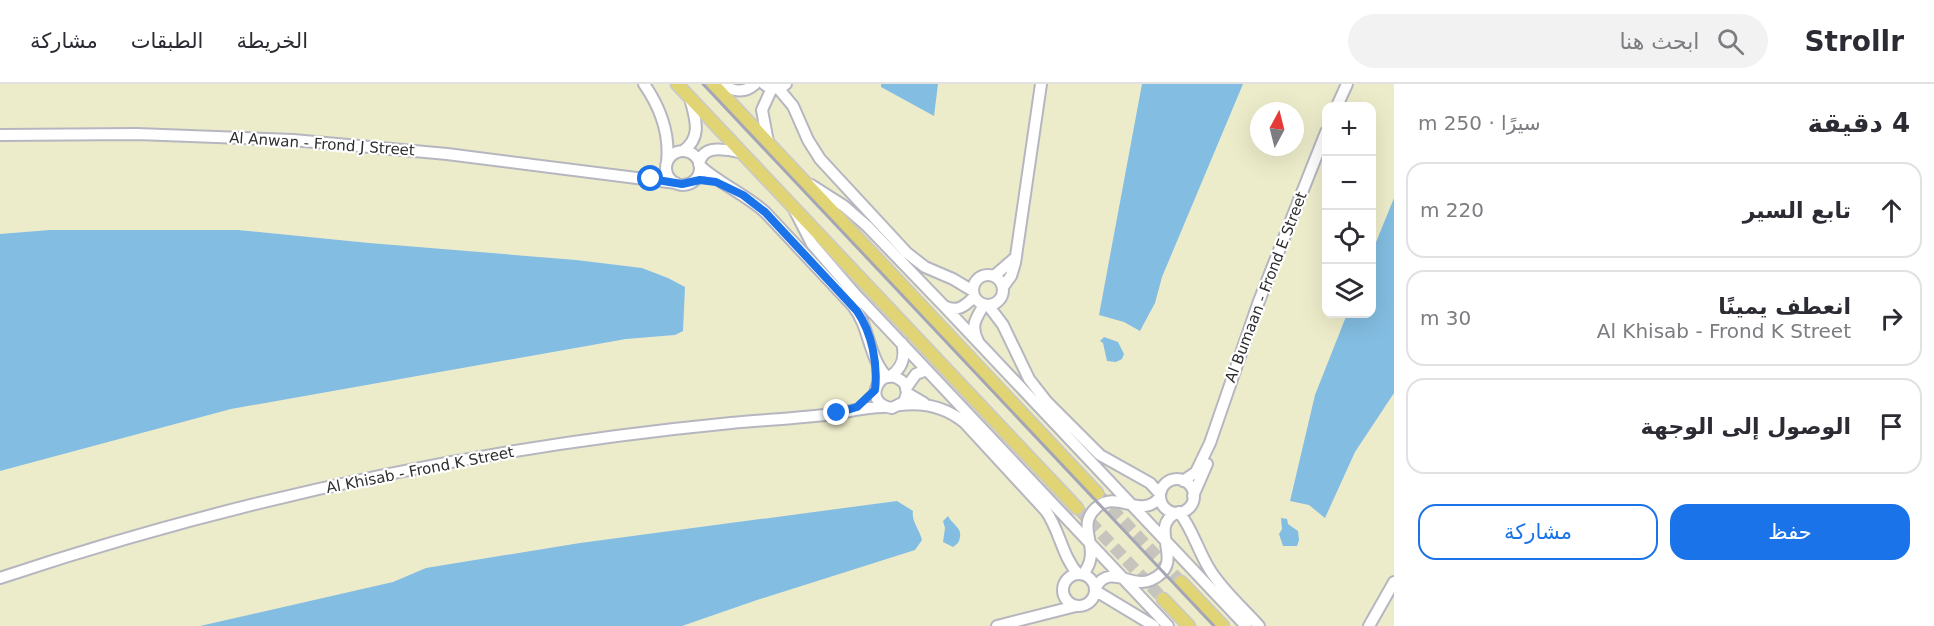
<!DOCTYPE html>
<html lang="ar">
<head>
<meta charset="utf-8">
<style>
  :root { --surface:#fff; --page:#f2f2f3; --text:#2b2b33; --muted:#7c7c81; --line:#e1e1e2; --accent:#1a73e8 }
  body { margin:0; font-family:"DejaVu Sans","Noto Sans Arabic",sans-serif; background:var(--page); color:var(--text); direction:rtl }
  .controls { position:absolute; right:18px; top:18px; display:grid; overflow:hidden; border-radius:12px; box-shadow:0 6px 24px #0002 }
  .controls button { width:54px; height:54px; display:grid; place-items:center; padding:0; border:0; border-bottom:2px solid var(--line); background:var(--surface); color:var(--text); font:30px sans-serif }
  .compass { position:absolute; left:1250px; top:18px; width:54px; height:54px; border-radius:50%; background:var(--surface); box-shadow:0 6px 24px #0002; rotate:7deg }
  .stop { position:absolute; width:18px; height:18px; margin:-14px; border:4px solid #1a73e8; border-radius:50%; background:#fff }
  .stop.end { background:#1a73e8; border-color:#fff; box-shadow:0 2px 6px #0008 }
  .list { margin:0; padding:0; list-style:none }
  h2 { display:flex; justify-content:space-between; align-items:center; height:78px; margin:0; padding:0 24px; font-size:26px }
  h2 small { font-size:20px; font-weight:400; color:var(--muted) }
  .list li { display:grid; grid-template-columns:39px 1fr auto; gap:18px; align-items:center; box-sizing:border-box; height:96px; margin:0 12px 12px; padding:0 12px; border:2px solid var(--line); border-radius:18px }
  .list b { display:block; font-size:22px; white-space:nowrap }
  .list p { margin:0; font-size:20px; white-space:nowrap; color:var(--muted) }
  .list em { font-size:20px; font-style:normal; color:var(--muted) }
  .actions { display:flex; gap:12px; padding:18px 24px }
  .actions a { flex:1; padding:14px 0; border:2px solid var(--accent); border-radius:18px; text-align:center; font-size:21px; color:var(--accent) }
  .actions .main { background:var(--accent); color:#fff }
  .icon { flex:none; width:33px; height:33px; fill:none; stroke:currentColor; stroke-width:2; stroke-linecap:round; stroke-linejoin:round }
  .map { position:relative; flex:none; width:1394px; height:542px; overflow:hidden; direction:ltr }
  header { display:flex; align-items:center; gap:36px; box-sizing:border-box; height:84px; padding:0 30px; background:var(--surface); border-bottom:2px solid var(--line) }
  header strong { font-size:28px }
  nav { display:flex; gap:33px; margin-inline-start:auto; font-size:21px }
  .search { width:420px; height:54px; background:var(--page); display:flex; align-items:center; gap:15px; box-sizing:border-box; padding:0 21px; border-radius:33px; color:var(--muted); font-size:22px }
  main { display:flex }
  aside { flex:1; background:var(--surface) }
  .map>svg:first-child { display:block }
</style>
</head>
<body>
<header>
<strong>Strollr</strong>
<div class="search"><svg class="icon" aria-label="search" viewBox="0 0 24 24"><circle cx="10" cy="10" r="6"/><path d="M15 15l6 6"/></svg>ابحث هنا</div>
<nav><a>الخريطة</a><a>الطبقات</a><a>مشاركة</a></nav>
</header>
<main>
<aside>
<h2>4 دقيقة<small>سيرًا · 250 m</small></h2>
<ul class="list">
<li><svg class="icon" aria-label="ahead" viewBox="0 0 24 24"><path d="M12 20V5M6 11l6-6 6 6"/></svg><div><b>تابع السير</b></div><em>220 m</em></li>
<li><svg class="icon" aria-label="right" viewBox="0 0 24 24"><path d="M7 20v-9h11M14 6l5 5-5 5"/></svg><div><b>انعطف يمينًا</b><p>Al Khisab - Frond K Street</p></div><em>30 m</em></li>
<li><svg class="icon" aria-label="arrive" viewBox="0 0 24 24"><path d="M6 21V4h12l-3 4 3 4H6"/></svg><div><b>الوصول إلى الوجهة</b></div></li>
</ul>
<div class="actions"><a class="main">حفظ</a><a>مشاركة</a></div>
</aside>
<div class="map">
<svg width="1394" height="542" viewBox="0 0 1394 542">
  <rect width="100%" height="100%" fill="#edeae2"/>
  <path fill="#edecca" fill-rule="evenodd" d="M0,0H881V3L933,31L938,0H1142L1099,231L1124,238L1140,247L1155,219L1162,193L1243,0H1394V114L1372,168V22H1326V230H1347L1315,311L1290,416L1309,421L1325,433L1355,368L1394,309V542H682L757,516L920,446L897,417L580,459L426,484L393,498L200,542H0V387L231,325L626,255L675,251L683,247L685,203L668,194L641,184L576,176L369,159L238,146H50L0,150ZM1259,27H1295V63H1259Z"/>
  <path fill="#83bde1" d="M881,0H938L934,32L881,3Z
    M1142,0H1243L1162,193L1155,219L1140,247L1124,238L1099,231Z
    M1394,114V309L1355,368L1325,434L1309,421L1290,417L1315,311L1347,230H1372V168Z
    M50,146H238L369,159L576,176L642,184L668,194L685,203L683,247L675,251L626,255L231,325L0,387V150Z
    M1104,253L1118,258L1124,270L1122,275L1116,278L1107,277L1103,259L1100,257Z
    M897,417L913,427C911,437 920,446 922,456L915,466L757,516L682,542H200L393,498L426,484L580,459Z
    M948,432C954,443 965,444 958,459L953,463L943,458L945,444L943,437Z
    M1281,434L1287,435L1288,440L1298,447L1299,456L1297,462H1283L1279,450L1282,445Z"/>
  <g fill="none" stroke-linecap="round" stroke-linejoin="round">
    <path stroke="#c7c4be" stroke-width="12" stroke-dasharray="12 6" stroke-linecap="butt" d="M1099,411L1181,498
      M1077,424L1163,515"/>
    <g stroke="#b6b6c0" stroke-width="14">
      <path id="minor" d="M644,0C660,23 670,49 667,78
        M719,0C732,6 743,11 755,0
        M764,0C771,6 779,6 786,0
        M778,4L793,22L808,56L820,75L907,169L925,183L953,195L973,207
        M1337,22L1347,0
        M0,51L137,50L293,56L447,70L676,99
        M768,58L762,26L772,4
        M683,67C703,53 695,34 690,14
        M666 84a17 17 0 1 1 34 0a17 17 0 1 1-34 0Z
        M699,80C703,59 725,66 741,68
        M700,82C720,100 745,110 765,128L853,222C870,243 868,273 887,293
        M811,101L844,122L867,142L944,222L1246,542
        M795,127L812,160L856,211L1168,542
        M973 206a15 15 0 1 1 30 0a15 15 0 1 1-30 0Z
        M994,192L1016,173
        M1003,203L1011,192L1015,179L1041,0
        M988,221L1003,241L1029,295L1047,318L1100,371L1150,399L1160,410
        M944,222C957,229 965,222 974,213
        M978,257C970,242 976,234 984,221
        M889,293C902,285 906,274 902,259
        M906,304L916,290L927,286
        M907,309L904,318L892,324C859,320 882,275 905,300L907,309L924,319
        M900,321C924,318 946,323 965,339L1046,427C1060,447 1062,472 1078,490
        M1160 412a17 17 0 1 1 34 0a17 17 0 1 1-34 0Z
        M1183,397L1196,388L1210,359L1259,217L1326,48
        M1193,412L1207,380
        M1179,428C1193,446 1198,467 1210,486C1223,507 1243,524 1259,542
        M1063 506a16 16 0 1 1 32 0a16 16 0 1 1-32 0Z
        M1083,490C1104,465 1074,444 1096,424C1117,404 1141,437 1160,413
        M0,494C236,415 483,363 731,339C765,336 800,334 835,330C851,327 867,323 884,323
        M1096,503C1110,479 1131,505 1151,496C1189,479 1146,445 1176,429
        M1096,507L1154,542
        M997,542L1076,522
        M1369,542L1394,498"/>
    </g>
    <g stroke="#c9c9c9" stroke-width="15">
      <path id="major" d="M677,0L1077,424
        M713,0L1097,409
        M1181,498L1223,542
        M1163,515L1189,542"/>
    </g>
    <use href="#minor" stroke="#fff" stroke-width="10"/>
    <use href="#major" stroke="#e1d474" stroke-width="12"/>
    <path stroke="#a5a6b5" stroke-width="3" d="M703,0L1214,542"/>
  </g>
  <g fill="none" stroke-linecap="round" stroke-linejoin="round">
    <path stroke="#1a73e8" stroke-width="8" d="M651,95L682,100L700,96L716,98L743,111L765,128L857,227C872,249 878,280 875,306L857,323L837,329"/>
  </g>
  <g text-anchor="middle" stroke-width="4.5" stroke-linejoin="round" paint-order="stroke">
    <g font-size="15" fill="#2e2e2e" stroke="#fff">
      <text transform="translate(322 60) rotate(4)" y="5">Al Anwan - Frond J Street</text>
      <text transform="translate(1266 203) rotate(-69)" y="5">Al Bumaan - Frond E Street</text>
      <text transform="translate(420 386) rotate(-11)" y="5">Al Khisab - Frond K Street</text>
    </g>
  </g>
</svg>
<div class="controls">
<button>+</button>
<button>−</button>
<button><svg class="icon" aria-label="locate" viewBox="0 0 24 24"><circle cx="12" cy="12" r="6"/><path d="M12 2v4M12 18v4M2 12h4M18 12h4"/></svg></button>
<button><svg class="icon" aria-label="layers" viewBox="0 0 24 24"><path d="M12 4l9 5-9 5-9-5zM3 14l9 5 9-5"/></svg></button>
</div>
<svg class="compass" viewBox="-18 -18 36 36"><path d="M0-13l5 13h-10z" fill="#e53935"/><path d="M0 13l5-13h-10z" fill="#7c7c81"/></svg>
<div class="stop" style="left:651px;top:95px"></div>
<div class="stop end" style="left:837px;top:329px"></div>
</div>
</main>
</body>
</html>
